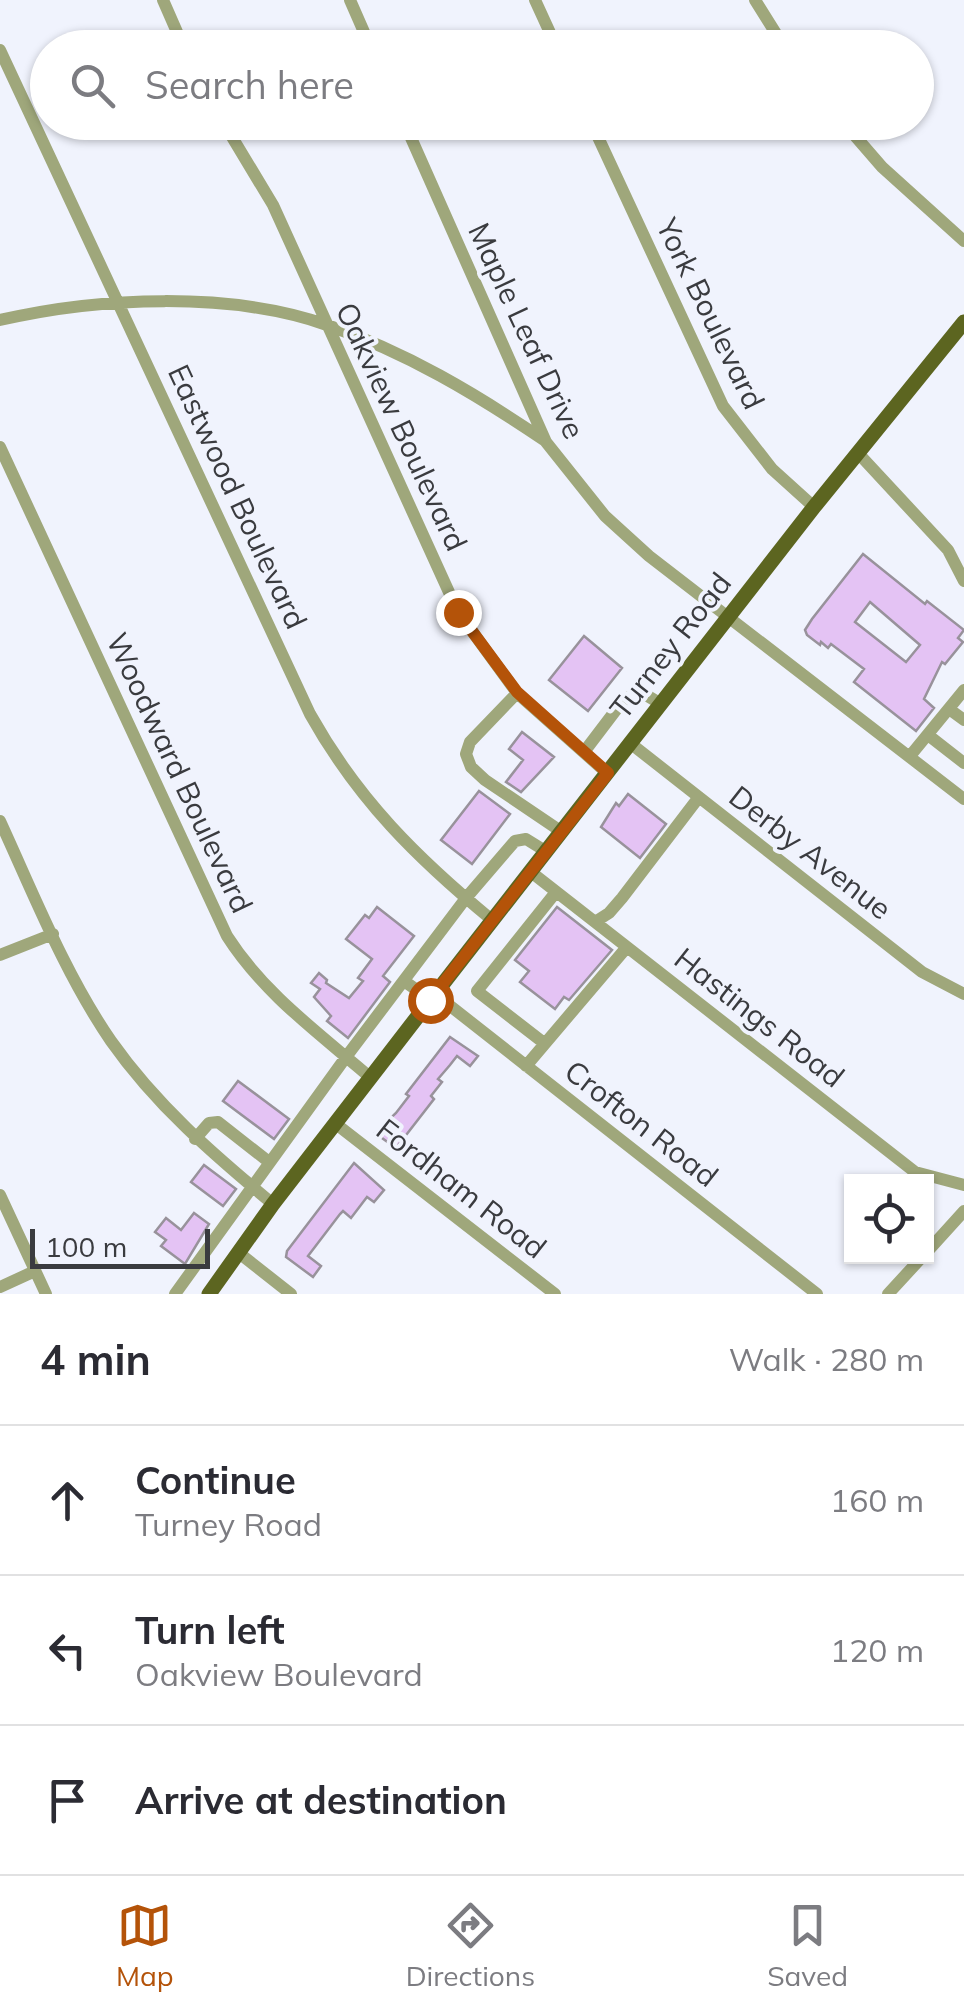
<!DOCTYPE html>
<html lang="en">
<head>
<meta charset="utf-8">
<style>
  :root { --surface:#fff; --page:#f2f2f3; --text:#2b2b33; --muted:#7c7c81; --line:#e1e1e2; --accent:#b45309 }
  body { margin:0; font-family:Mulish,sans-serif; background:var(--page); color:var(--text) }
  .controls { position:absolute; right:30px; bottom:30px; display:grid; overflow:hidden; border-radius:0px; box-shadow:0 2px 8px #0004 }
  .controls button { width:90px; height:90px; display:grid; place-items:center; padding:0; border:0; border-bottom:2px solid var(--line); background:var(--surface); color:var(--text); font:50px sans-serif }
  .scale { position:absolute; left:30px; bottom:25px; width:180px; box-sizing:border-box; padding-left:10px; border:5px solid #3a3b3f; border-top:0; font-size:28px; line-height:35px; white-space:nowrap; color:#3a3b3f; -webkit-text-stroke:8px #f0f3fd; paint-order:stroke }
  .stop { position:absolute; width:30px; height:30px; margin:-22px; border:8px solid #b45309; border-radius:50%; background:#fff }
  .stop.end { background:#b45309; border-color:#fff; box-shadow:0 2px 10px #0008 }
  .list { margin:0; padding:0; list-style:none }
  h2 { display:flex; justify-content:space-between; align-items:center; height:130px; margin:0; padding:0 40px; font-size:42px }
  h2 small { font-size:32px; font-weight:400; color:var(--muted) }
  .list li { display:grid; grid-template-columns:65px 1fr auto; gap:30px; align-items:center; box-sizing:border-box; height:150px; padding:0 40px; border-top:2px solid var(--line) }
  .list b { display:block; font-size:38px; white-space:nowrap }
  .list p { margin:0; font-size:32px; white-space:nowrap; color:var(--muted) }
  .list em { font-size:32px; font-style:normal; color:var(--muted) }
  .icon { flex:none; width:55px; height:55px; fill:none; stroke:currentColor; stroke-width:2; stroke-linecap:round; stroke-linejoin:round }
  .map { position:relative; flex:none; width:964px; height:1294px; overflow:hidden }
  .search { position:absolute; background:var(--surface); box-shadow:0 2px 8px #0004; left:30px; right:30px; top:30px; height:110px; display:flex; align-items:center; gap:25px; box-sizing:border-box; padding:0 35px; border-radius:55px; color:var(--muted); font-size:38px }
  .sheet { height:580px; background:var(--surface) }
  nav { display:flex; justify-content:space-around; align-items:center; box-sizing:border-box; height:140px; border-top:2px solid var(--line); background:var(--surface); font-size:28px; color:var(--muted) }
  nav a { display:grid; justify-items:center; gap:5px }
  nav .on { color:var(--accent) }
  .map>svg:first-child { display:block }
</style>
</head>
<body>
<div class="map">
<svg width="964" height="1294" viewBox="0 0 964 1294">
  <rect width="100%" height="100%" fill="#f0f3fd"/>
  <path fill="#e4c3f4" stroke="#98929b" stroke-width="2.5" fill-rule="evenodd" d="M863,554L925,604L927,601L964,630L958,638L963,642L945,664L942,662L924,699L934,708L916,731L854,682L864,669L831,644L828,648L821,642L820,645L807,635L805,630L812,619ZM870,602L920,645L906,662L855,622Z
    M584,636L622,668L588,711L549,680Z
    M522,732L554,757L521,792L506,782L523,760L509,749Z
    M479,791L510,814L472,864L441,840Z
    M628,794L666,824L640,858L601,827L616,803L619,806Z
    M377,907L414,936L383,976L390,982L348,1038L327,1021L331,1016L314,997L320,989L311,983L319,973L327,980L326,983L349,998L363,981L358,978L372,959L346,939L365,915L369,918Z
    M557,907L612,950L569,1000L564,997L555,1009L520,982L529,971L515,960Z
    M450,1037L478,1056L470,1066L457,1056L450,1065L438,1079L442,1082L431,1096L434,1099L396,1148L375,1133L396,1113L409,1096L406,1094Z
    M238,1081L289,1119L274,1139L223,1101Z
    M354,1163L384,1190L374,1202L367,1197L351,1218L343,1211L340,1214L308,1256L321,1266L313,1277L286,1257L287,1251Z
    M204,1165L236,1189L223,1206L191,1182Z
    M194,1213L209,1224L185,1264L161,1246L166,1240L155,1232L166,1218L181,1230Z"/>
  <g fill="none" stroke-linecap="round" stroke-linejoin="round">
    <path stroke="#9fa77b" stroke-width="12" d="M163,0L184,48
      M350,0L371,48
      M535,0L557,48
      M755,0L785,48
      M0,50L310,714C358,800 417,858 492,920
      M223,122L273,205L458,612L517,693L607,773
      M404,122L546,442L605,516L649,556L964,799
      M591,122L723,406L772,469L814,507
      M843,122L882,167L964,241
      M0,320C99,297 230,291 327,325C406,352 476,394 544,440
      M0,447L227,936C264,994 319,1033 371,1078
      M858,453L948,550L964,581
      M517,693L470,742L466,754L471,767L485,780L562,832
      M949,709L964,720
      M928,735L964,763
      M630,743L922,972L964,994
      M584,752L622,702L633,694L646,695L661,704
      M910,756L964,690
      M0,821C34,895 65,974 111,1041C156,1105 213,1154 273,1204
      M531,872L915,1172L964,1185
      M595,922L609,913L622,898L699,797
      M0,955L53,934
      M404,981L431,1000
      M435,994L817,1294
      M544,1043L477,991L556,892
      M526,1066L627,947
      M336,1124L555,1294
      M195,1139L209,1123L218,1122L269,1162
      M0,1195L46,1294
      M239,1253L291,1294
      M926,1253L964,1211
      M0,1287L35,1271
      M175,1294L346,1057L466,898L515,841L526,839L547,852
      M888,1294L923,1256"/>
    <path stroke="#5c6520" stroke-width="15" d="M209,1294L273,1204L442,985L814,507L964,322"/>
  </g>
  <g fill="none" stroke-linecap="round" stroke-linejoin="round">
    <path stroke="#b45309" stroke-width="12" d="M430,1000L608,773L517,692L458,612"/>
  </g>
  <g text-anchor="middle" stroke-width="8" stroke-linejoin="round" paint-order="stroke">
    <g font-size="30" fill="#3a3b3f" stroke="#f0f3fd">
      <text transform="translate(710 314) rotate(64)" y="10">York Boulevard</text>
      <text transform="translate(526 331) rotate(65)" y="10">Maple Leaf Drive</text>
      <text transform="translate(401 427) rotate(65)" y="10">Oakview Boulevard</text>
      <text transform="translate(237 497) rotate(65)" y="10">Eastwood Boulevard</text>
      <text transform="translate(671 646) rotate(-52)" y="10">Turney Road</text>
      <text transform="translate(179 773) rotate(65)" y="10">Woodward Boulevard</text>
      <text transform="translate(810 853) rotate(38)" y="10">Derby Avenue</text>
      <text transform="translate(759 1018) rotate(38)" y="10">Hastings Road</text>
      <text transform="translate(641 1124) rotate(38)" y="10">Crofton Road</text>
      <text transform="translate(461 1189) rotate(38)" y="10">Fordham Road</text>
    </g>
  </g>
</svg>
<div class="controls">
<button><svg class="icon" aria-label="locate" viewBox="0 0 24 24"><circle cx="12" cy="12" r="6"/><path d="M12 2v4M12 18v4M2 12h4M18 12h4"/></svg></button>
</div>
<div class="scale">100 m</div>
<div class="stop" style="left:430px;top:1000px"></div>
<div class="stop end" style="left:458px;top:612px"></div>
<div class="search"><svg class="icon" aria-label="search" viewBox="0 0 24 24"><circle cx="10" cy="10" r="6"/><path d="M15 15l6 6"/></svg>Search here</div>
</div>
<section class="sheet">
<h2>4 min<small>Walk · 280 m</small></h2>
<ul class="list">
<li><svg class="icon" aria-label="ahead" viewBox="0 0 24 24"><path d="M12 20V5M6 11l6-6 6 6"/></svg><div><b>Continue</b><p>Turney Road</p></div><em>160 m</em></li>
<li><svg class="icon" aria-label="left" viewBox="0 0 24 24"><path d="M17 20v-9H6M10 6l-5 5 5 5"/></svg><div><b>Turn left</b><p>Oakview Boulevard</p></div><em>120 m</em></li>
<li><svg class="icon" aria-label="arrive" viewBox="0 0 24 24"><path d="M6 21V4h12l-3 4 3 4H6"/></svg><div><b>Arrive at destination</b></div></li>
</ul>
</section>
<nav>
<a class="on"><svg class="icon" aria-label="map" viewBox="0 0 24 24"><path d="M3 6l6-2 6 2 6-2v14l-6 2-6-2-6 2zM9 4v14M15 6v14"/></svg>Map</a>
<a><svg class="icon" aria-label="directions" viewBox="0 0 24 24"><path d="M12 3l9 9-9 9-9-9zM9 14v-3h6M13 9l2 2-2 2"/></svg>Directions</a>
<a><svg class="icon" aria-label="saved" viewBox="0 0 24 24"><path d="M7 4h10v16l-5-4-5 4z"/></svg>Saved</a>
</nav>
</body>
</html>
